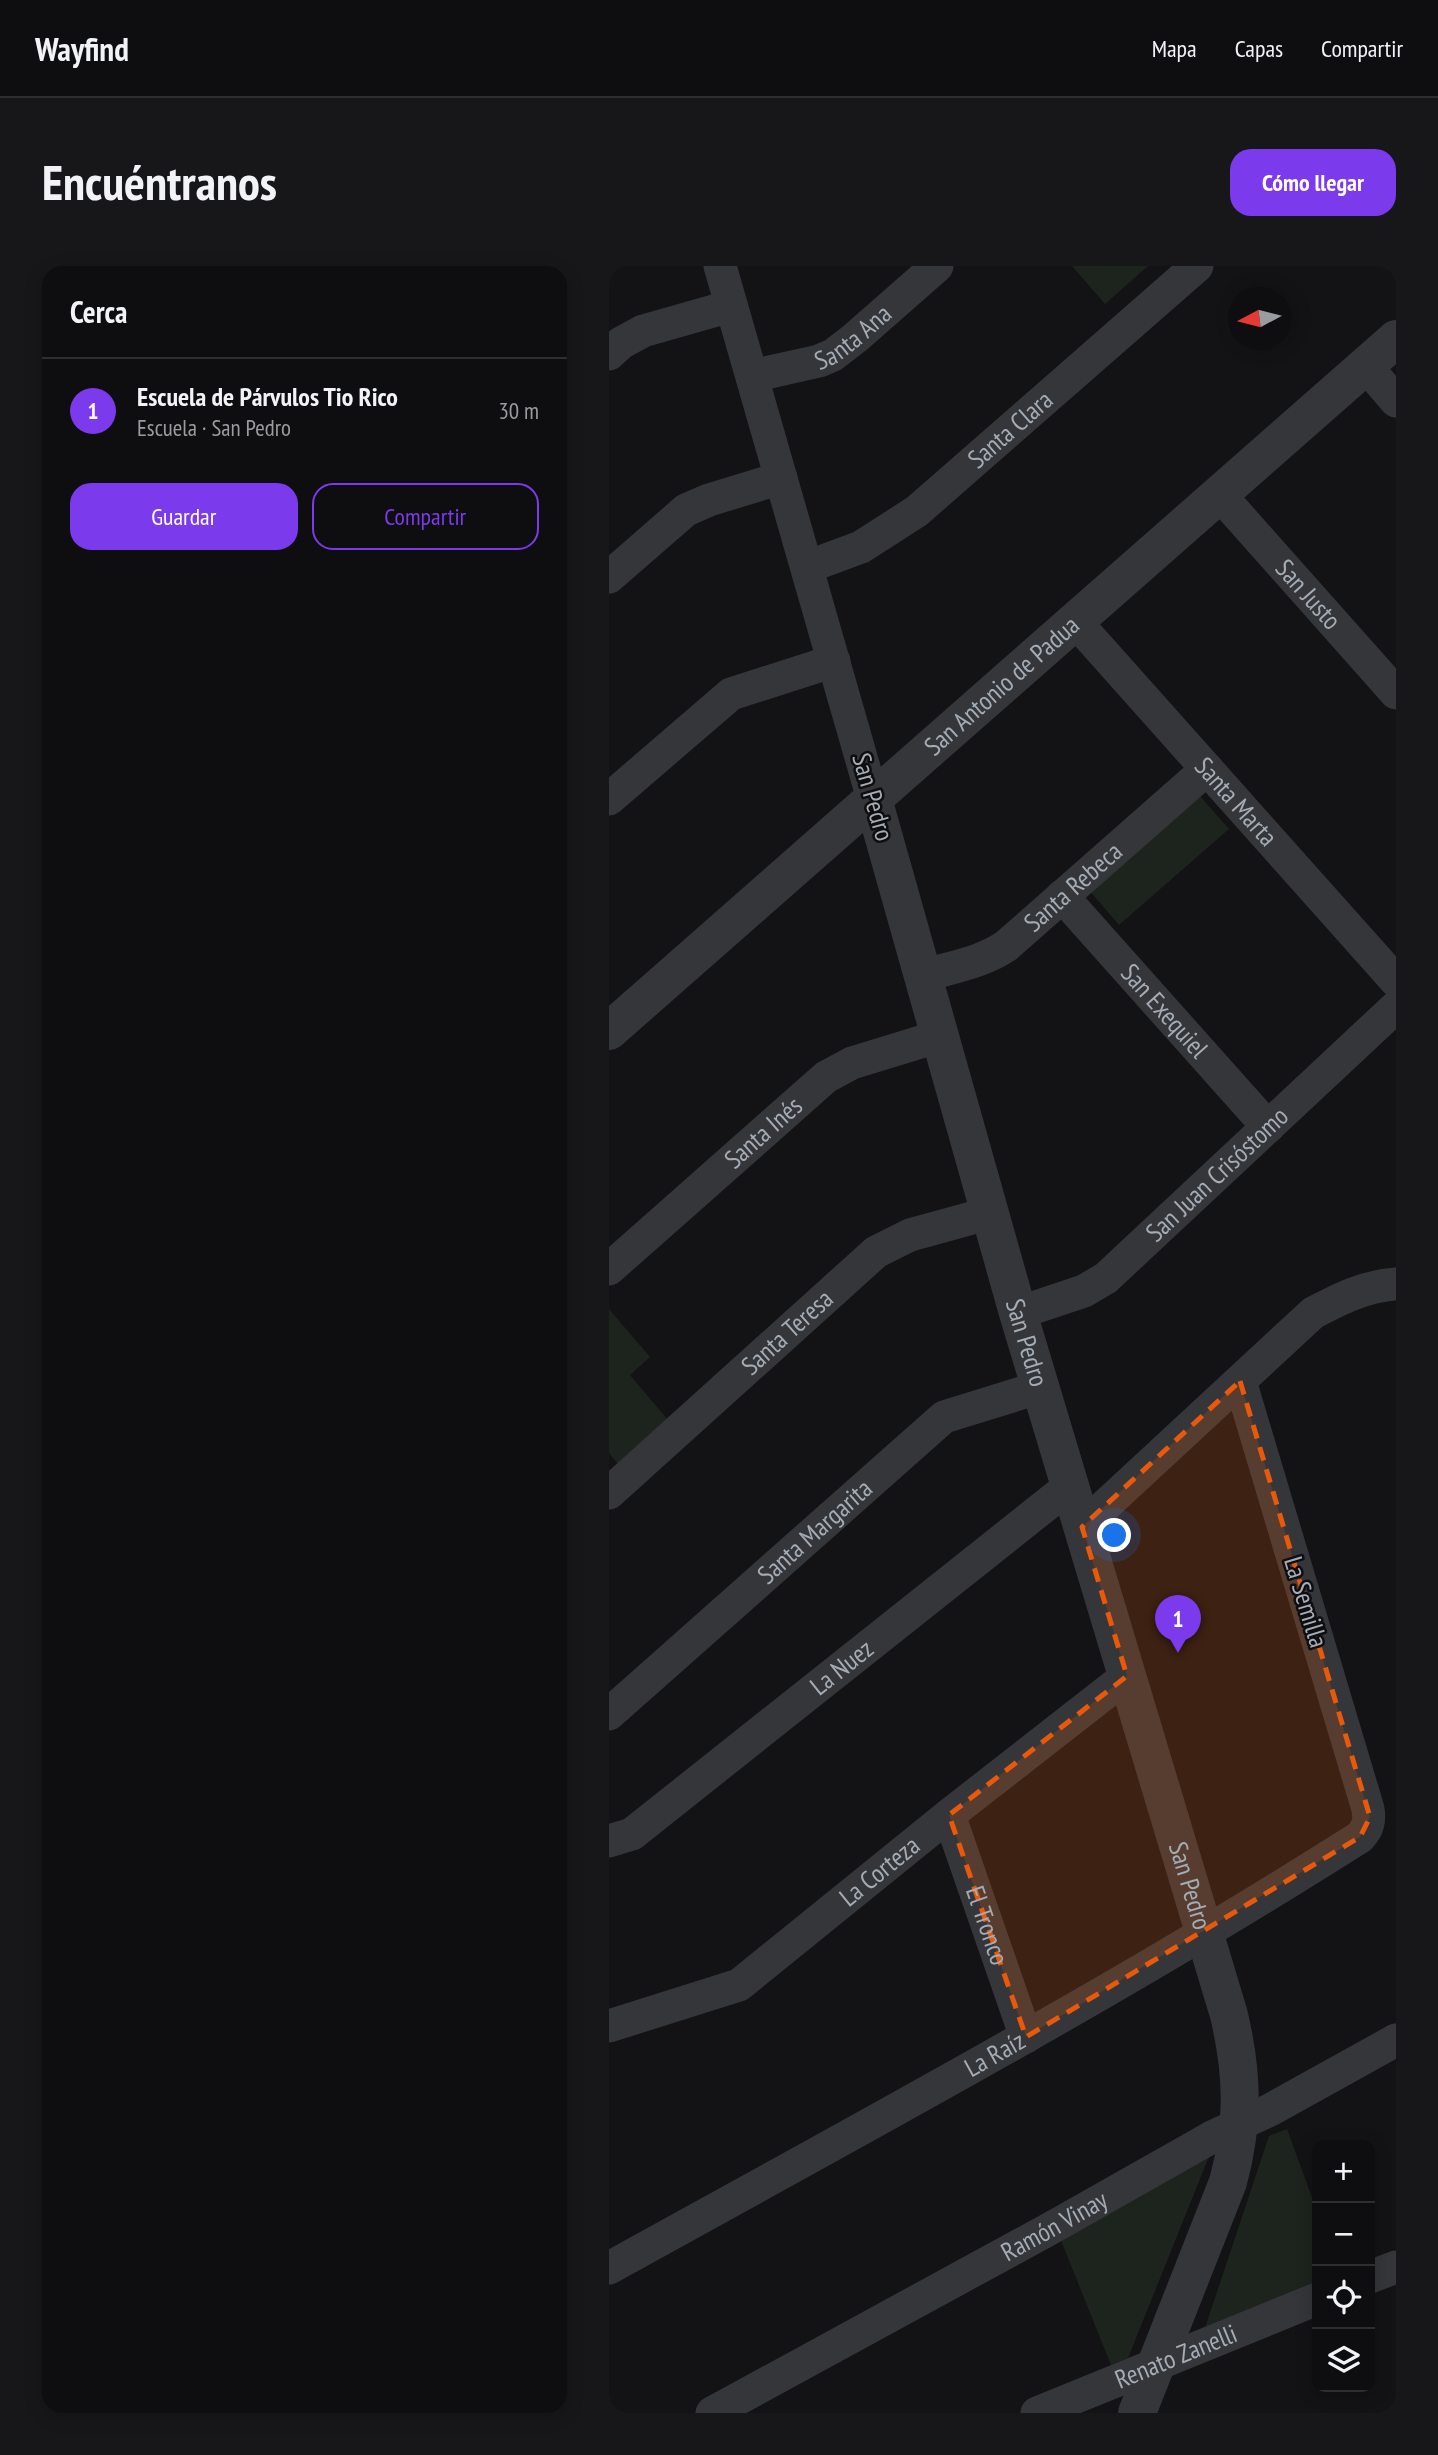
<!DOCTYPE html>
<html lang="es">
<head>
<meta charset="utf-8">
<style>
  :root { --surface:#0e0e10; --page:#171719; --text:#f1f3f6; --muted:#9b9c9f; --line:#2e2e30; --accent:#7c3aed }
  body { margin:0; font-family:"PT Sans Narrow",sans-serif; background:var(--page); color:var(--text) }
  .controls { position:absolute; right:21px; bottom:21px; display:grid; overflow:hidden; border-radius:14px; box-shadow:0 4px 18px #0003 }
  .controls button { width:63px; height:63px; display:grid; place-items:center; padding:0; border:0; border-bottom:2px solid var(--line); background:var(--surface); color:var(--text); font:35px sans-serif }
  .compass { position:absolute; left:619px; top:21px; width:63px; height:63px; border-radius:50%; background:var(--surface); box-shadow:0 4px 18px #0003; rotate:263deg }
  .you { position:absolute; left:506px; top:1270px; width:24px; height:24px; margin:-18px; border:5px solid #fff; border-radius:50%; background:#1a73e8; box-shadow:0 0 0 10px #1a73e833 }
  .badge { display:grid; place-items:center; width:46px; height:46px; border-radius:50%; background:var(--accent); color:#fff; font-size:23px; font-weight:700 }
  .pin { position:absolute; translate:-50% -58px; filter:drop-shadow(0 2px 4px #0008) }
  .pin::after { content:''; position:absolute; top:37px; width:24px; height:21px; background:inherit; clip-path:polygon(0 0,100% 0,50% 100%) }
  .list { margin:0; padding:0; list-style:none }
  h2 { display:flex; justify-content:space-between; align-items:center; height:91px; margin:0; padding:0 28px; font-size:30px }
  h2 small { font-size:23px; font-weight:400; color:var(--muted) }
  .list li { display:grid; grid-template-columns:46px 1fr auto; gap:21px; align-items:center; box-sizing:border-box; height:105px; padding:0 28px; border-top:2px solid var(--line) }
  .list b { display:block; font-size:26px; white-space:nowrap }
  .list p { margin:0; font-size:23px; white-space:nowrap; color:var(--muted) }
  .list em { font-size:23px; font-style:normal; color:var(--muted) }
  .actions { display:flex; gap:14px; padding:21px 28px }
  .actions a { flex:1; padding:16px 0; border:2px solid var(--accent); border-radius:21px; text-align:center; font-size:24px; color:var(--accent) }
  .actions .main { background:var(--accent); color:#fff }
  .icon { flex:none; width:38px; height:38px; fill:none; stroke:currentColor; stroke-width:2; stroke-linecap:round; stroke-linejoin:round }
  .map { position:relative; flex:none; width:787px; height:2147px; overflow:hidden; border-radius:21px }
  header { display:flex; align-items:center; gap:42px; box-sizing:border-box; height:98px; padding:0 35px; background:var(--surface); border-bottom:2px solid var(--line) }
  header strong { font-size:33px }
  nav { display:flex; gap:38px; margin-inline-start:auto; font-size:24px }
  .intro { display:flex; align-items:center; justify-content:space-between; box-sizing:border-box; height:168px; padding:0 42px }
  h1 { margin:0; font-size:49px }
  .button { padding:18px 32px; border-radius:21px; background:var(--accent); color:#fff; font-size:24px; font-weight:700 }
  main { display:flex; gap:42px; padding:0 42px }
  aside { flex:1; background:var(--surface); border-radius:21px; box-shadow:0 4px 18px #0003 }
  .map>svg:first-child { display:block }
</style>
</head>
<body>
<header>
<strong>Wayfind</strong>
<nav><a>Mapa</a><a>Capas</a><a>Compartir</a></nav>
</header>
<div class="intro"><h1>Encuéntranos</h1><a class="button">Cómo llegar</a></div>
<main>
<aside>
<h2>Cerca<small></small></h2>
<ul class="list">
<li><span class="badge">1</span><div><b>Escuela de Párvulos Tio Rico</b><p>Escuela · San Pedro</p></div><em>30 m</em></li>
</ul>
<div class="actions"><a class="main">Guardar</a><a>Compartir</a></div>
</aside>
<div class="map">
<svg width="787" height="2147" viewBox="0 0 787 2147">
  <rect width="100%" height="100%" fill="#131315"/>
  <path fill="#1d241d" d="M463,0H539L496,38Z
    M590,529L620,563L510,659L480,624Z
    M0,1043L41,1091L21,1109L64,1160L13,1203L0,1187Z
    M678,1863L708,1945V2021L594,2068L660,1870Z
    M603,1883L519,2092L502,2099L451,1972Z"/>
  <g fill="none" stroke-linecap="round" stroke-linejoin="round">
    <g stroke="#34363a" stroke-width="33">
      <path d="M111,0L264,533"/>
      <path d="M0,88L12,77L34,65L122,40"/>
      <path d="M757,100L787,135"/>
      <path id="s1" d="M143,110L210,95L224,89L246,72L328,0"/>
      <path id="s2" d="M611,229L787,427"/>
      <path id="s3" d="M198,301L252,281L308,245L588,0"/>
      <path d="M0,311L77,244L100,234L172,212"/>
      <path id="s4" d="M466,355L787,715"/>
      <path d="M0,533L122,428L225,395"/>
      <path id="s5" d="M453,630L659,861"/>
      <path id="s6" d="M314,710C342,701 372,697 397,680L598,503"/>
      <path id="s7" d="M0,1003L217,811L243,797L331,770"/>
      <path id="s8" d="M409,1047L475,1025L497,1012L787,741"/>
      <path id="s9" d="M0,1227L267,986L301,969L381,947"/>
      <path d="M473,1261L704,1047C731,1033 756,1020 787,1018"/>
      <path id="s10" d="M0,1448L335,1151L432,1121"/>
      <path id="s11" d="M340,1549L417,1771"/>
      <path id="s12" d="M0,1575L23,1568L461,1220"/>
      <path id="s13" d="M0,1760L130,1719L340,1549L518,1410"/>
      <path id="s14" d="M0,2002C253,1862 507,1726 751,1571C759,1562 761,1555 759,1543L631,1115"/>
      <path d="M761,2011L787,2001"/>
      <path id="s15" d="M103,2147L444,1961L603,1871L661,1844L787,1774"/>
      <path id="s16" d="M428,2147L708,2033"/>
    </g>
    <g stroke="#34363a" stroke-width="38">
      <path id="s17" d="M264,533L409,1047L620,1749C634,1809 635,1857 619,1916L528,2147"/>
      <path id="s18" d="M0,765L787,73"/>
    </g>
  </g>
  <path fill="#e8590c" fill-opacity="0.2" stroke="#e8590c" stroke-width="5" stroke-dasharray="14 9" stroke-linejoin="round" d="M631,1115L761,1551L751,1571L417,1771L340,1549L518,1410L473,1261Z"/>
  <g text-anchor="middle" stroke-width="5" stroke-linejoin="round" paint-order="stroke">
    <g font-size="26" fill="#a4acb5" stroke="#0e0e10">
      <text dy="9" stroke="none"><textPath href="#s1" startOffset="110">Santa Ana</textPath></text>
      <text dy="9" stroke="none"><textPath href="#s3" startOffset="248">Santa Clara</textPath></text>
      <text dy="9" stroke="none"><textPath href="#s2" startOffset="133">San Justo</textPath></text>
      <text dy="9" stroke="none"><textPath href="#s18" startOffset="523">San Antonio de Padua</textPath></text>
      <text transform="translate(264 531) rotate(74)" y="9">San Pedro</text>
      <text dy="9" stroke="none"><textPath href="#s4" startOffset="242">Santa Marta</textPath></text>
      <text dy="9" stroke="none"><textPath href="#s6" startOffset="178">Santa Rebeca</textPath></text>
      <text dy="9" stroke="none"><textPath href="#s5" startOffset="154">San Exequiel</textPath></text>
      <text dy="9" stroke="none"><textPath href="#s7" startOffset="206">Santa Inés</textPath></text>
      <text dy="9" stroke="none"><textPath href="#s8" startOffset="247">San Juan Crisóstomo</textPath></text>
      <text dy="9" stroke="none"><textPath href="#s9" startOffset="240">Santa Teresa</textPath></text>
      <text dy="9" stroke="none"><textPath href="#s17" startOffset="565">San Pedro</textPath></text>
      <text dy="9" stroke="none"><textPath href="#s10" startOffset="275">Santa Margarita</textPath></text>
      <text transform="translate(697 1336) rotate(73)" y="9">La Semilla</text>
      <text dy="9" stroke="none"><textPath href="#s12" startOffset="292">La Nuez</textPath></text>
      <text dy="9" stroke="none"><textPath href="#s13" startOffset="317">La Corteza</textPath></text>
      <text dy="9" stroke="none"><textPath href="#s17" startOffset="1132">San Pedro</textPath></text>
      <text dy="9" stroke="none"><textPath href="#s11" startOffset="117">El Tronco</textPath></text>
      <text dy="9" stroke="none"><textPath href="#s14" startOffset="441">La Raíz</textPath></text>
      <text dy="9" stroke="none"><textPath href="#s15" startOffset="390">Ramón Vinay</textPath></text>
      <text dy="9" stroke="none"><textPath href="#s16" startOffset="150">Renato Zanelli</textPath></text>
    </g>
  </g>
</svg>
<div class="controls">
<button>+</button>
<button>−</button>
<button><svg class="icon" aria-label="locate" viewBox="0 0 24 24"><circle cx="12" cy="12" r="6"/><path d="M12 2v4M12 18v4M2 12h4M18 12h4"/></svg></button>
<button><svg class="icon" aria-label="layers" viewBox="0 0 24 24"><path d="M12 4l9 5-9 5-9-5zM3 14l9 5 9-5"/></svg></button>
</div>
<svg class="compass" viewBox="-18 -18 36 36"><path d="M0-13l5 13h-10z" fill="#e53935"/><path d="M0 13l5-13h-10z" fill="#9b9c9f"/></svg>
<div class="you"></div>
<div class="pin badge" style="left:569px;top:1387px">1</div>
</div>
</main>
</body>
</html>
